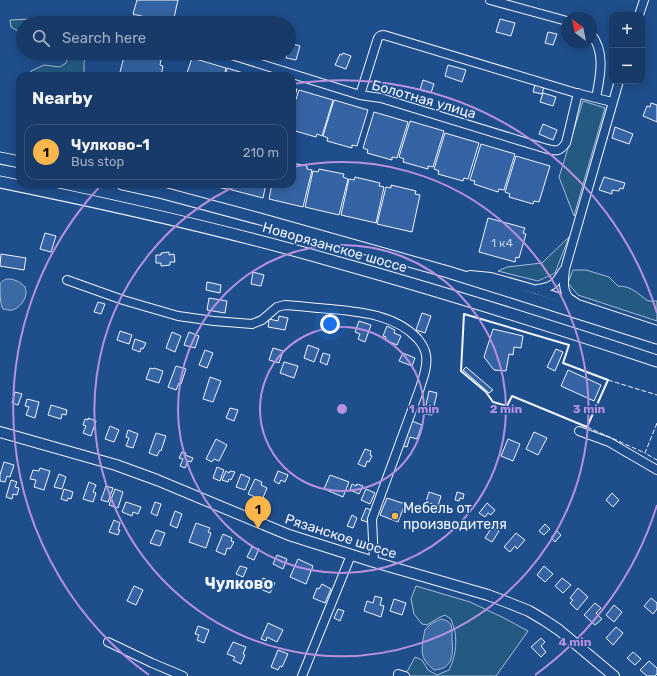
<!DOCTYPE html>
<html lang="en">
<head>
<meta charset="utf-8">
<style>
  :root { --surface:#173a69; --page:#20416f; --text:#f1f3f6; --muted:#9eadc0; --line:#36547d; --accent:#ffb74d }
  body { margin:0; font-family:Rubik,sans-serif; background:var(--page); color:var(--text) }
  .controls { position:absolute; right:12px; top:12px; display:grid; overflow:hidden; border-radius:8px; box-shadow:0 2px 10px #0003 }
  .controls button { width:36px; height:36px; display:grid; place-items:center; padding:0; border:0; border-bottom:1px solid var(--line); background:var(--surface); color:var(--text); font:20px sans-serif }
  .compass { position:absolute; left:561px; top:12px; width:36px; height:36px; border-radius:50%; background:var(--surface); box-shadow:0 2px 10px #0003; rotate:327deg }
  .you { position:absolute; left:330px; top:324px; width:14px; height:14px; margin:-10px; border:3px solid #fff; border-radius:50%; background:#1a73e8; box-shadow:0 0 0 6px #1a73e833 }
  .badge { display:grid; place-items:center; width:26px; height:26px; border-radius:50%; background:var(--accent); color:#111; font-size:13px; font-weight:700 }
  .pin { position:absolute; translate:-50% -33px; filter:drop-shadow(0 1px 2px #0008) }
  .pin::after { content:''; position:absolute; top:21px; width:14px; height:12px; background:inherit; clip-path:polygon(0 0,100% 0,50% 100%) }
  .list { margin:0; padding:0; list-style:none }
  h2 { display:flex; justify-content:space-between; align-items:center; height:52px; margin:0; padding:0 16px; font-size:17px }
  h2 small { font-size:13px; font-weight:400; color:var(--muted) }
  .list li { display:grid; grid-template-columns:26px 1fr auto; gap:12px; align-items:center; box-sizing:border-box; height:56px; margin:0 8px 8px; padding:0 8px; border:1px solid var(--line); border-radius:12px }
  .list b { display:block; font-size:15px; white-space:nowrap }
  .list p { margin:0; font-size:13px; white-space:nowrap; color:var(--muted) }
  .list em { font-size:13px; font-style:normal; color:var(--muted) }
  .icon { flex:none; width:22px; height:22px; fill:none; stroke:currentColor; stroke-width:2; stroke-linecap:round; stroke-linejoin:round }
  .map { position:relative; flex:none; width:657px; height:676px; overflow:hidden }
  .search { position:absolute; background:var(--surface); box-shadow:0 2px 10px #0003; left:16px; top:16px; width:280px; height:44px; display:flex; align-items:center; gap:10px; box-sizing:border-box; padding:0 14px; border-radius:22px; color:var(--muted); font-size:15px }
  .panel { position:absolute; background:var(--surface); box-shadow:0 2px 10px #0003; left:16px; top:72px; width:280px; height:116px; border-radius:12px }
  .map>svg:first-child { display:block }
</style>
</head>
<body>
<div class="map">
<svg width="657" height="676" viewBox="0 0 657 676">
  <rect width="100%" height="100%" fill="#1f4e8c"/>
  <path fill="#245a82" stroke="#a8bbd7" d="M32,19L38,22H60L61,23H23V31H18L11,27L10,20Z
    M70,53H88L84,62V76H30L31,71L44,65L60,67L66,63Z
    M583,101L605,108L574,216L559,177Z
    M569,237L555,273L538,281L498,271L507,267L542,263Z
    M573,270H586L609,277L618,286C632,286 638,294 648,301H657V321L578,295L568,283Z
    M416,586L470,602L504,618L528,631L496,676H402L408,670L415,657L422,660L428,670L437,675L449,670C455,658 457,645 455,632C454,627 452,623 451,619L445,615L438,618L427,625L422,624L414,614L411,599Z"/>
  <path fill="#3b69a3" stroke="#a8bbd7" d="M8,279C14,279 21,282 25,287C29,296 21,308 12,310C10,311 6,309 3,309C0,305 0,290 0,285C1,281 5,279 8,279Z
    M441,619C445,620 449,621 451,625C452,629 452,634 452,638C453,653 454,669 434,670C422,660 421,655 423,639C424,636 424,632 425,630C429,624 435,622 441,619Z"/>
  <path fill="#3563a3" stroke="#f2f6ff" d="M137,0H178L174,18H171L170,23L133,14Z
    M133,16L165,23H131Z
    M500,19L515,23L511,36L496,32Z
    M548,32L557,34L553,45L545,43Z
    M290,43L300,46L296,60L286,58L287,53H289Z
    M125,53H129L161,60L160,65L163,66L161,76H119Z
    M137,53H166V54H163L162,59Z
    M343,53L351,56L346,69L335,65L340,54L342,55Z
    M192,58L226,68L224,76H186Z
    M448,65L466,70L462,82L445,76Z
    M227,68L253,76H225Z
    M423,80L434,84L431,93L420,90Z
    M536,81L545,83L542,94L533,92Z
    M292,88L297,89L292,106Z
    M299,90L333,100L322,136L317,134L316,137L292,130L293,127H292V111Z
    M543,93L556,97L553,106L540,102Z
    M334,100L368,110L357,146L352,145V148L327,141L328,138L323,136Z
    M651,103L657,105V122L643,116L647,106L650,107Z
    M374,112L408,122L397,158L392,157V160L367,153L368,150L363,148Z
    M410,121L444,131L433,167L428,166V169L403,162L404,159L399,157Z
    M543,124L557,130L553,140L539,134Z
    M615,127L633,134L629,144L612,138Z
    M445,133L479,143L468,179L464,178L463,181L438,174L439,171L434,169Z
    M481,144L515,154L504,190L499,189L498,192L474,184L475,181L470,180Z
    M516,156L550,166L539,202L534,201L533,204L509,197L510,194L505,192Z
    M292,163L307,166V169L312,170L303,207L269,199L272,184H292Z
    M319,169L344,174L343,177L348,179L339,215L305,207L313,171L318,172Z
    M355,177L380,183L379,186L384,187L376,223L341,215L349,179L354,180Z
    M604,177L625,183L623,189L620,188L619,191L612,190V194L599,190Z
    M204,184H228L226,189Z
    M229,184H266L263,198L228,189Z
    M391,185L416,191L415,194L420,195L412,232L377,224L386,187L391,188Z
    M488,218L525,228L523,233L526,234L519,258L516,257L515,262L479,252Z
    M45,233L56,236L51,252L40,249Z
    M169,252V255L174,254L175,262H170V265L161,266V263H156V255H161V253Z
    M1,254L26,258L24,270L0,266Z
    M253,272L264,275L261,286L251,284Z
    M207,282L221,285L220,293L206,290Z
    M209,298L227,301L225,313L207,310Z
    M98,302L105,304L101,314L94,312Z
    M422,313L431,316L425,333L416,330Z
    M279,316L288,318L285,330L268,327L269,319L278,321Z
    M359,321L371,325L365,342L358,339L360,334L355,332Z
    M387,326L395,330L394,333L401,336L397,345L385,340L386,337L383,336Z
    M493,329L523,336L521,348L514,347L513,355L509,354L506,371L494,370L484,357Z
    M120,331L132,335L129,344L117,340Z
    M172,332L181,336L175,352L166,348Z
    M189,332L199,336L195,348L184,345Z
    M135,339L146,343L143,349L141,348L140,352L132,349Z
    M308,345L319,349L314,362L304,358Z
    M273,348L283,351L279,363L269,360Z
    M556,349L563,352L555,371L547,367Z
    M205,350L213,353L207,368L199,365Z
    M323,353L330,355L327,365L320,362Z
    M403,353L415,358L412,366L399,361Z
    M284,362L298,366L294,378L280,373Z
    M176,366L186,369L181,384L179,383L176,390L168,387Z
    M466,367L493,390L489,393L463,370Z
    M150,368L153,369L154,368L163,371L159,383L146,379Z
    M568,370L601,385L594,401L561,386Z
    M210,377L221,381L213,402L203,399Z
    M429,391L437,393L432,415L424,414Z
    M15,392L22,394L18,405L12,403Z
    M27,399L39,402L35,418L26,415L29,407L25,406Z
    M51,405L67,410L66,415L62,414L61,419L48,415Z
    M230,408L238,410L234,421L226,418Z
    M88,418L96,421L91,436L83,433L86,426L83,425L85,419L88,420Z
    M412,421L422,425L417,439L410,437L407,447L403,446Z
    M110,426L119,430L114,442L105,439Z
    M128,430L138,434L133,448L126,446L129,438L126,437Z
    M534,432L547,438L538,455L526,449Z
    M156,433L166,436L161,451L160,450L157,456L149,453Z
    M216,439L227,445L219,461L214,459L212,462L206,459Z
    M508,439L520,444L513,461L501,456Z
    M365,449L371,451L370,455L372,456L369,462L367,461L365,467L358,464Z
    M182,452L186,453L185,455L193,458L191,462L188,461L185,468L180,466L183,459L179,458Z
    M4,462L14,465L10,477L7,476L5,482L0,481V475Z
    M217,467L224,470L220,481L213,478Z
    M40,468L50,471L44,490L34,487L36,480L30,479L33,470L39,471Z
    M226,471L229,473L230,471L235,472L231,480L229,479L228,482L222,480Z
    M278,471L288,475L285,482L281,480L279,484L274,481Z
    M59,474L66,477L62,489L54,487Z
    M241,474L250,478L245,490L236,487Z
    M330,475L349,482L343,497L324,489Z
    M255,479L262,482L261,485L267,488L262,500L248,494Z
    M11,480L17,482L15,487L19,488L17,495L13,494L12,499L6,497Z
    M89,482L96,485L93,492L96,493L93,502L83,499Z
    M352,484L356,486L357,484L363,486L359,494L350,490Z
    M106,486L113,488L108,502L101,500Z
    M64,489L73,492L71,499L68,498L67,501L61,499Z
    M115,489L123,492L118,508L109,505Z
    M366,489L375,493L370,504L361,500Z
    M429,492L441,496L438,506L426,502Z
    M457,492L464,494L463,499L460,498L459,501L455,500Z
    M612,493L619,500L613,507L606,500Z
    M387,498L405,504L398,522L380,515Z
    M126,502L141,507L138,514L133,512L132,516L122,512Z
    M155,502L161,504L157,516L151,513Z
    M487,503L495,510L491,515L488,513L485,517L479,513Z
    M366,508L371,510L367,522L361,520Z
    M175,511L182,514L177,528L170,525Z
    M352,515L357,518L353,528L347,526Z
    M114,520L120,523L118,530H120L118,535L109,532Z
    M196,523L210,528L208,532L211,533L206,548L189,542Z
    M545,524L550,529L544,535L539,531Z
    M492,527L499,531L492,542L485,538Z
    M156,530L165,533L160,546L150,543Z
    M557,531L561,535L555,542L551,538Z
    M516,533L525,540L517,549L515,546L510,552L504,547Z
    M223,534L232,538L231,541L234,542L230,549L227,548L225,555L216,551Z
    M252,547L259,549L254,560L247,557Z
    M277,555L287,559L283,569L273,564Z
    M298,559L313,566L306,584L290,577Z
    M240,566L247,568L243,577L236,574Z
    M544,566L553,574L545,582L537,575Z
    M263,578L275,583L270,593L258,588Z
    M562,578L571,585L563,593L555,586Z
    M322,584L331,589L325,603L313,598L317,588L319,589Z
    M134,586L143,590L136,605L127,601Z
    M578,588L588,597L577,610L570,603L573,600L570,598Z
    M375,596L382,598L380,605L384,606L381,617L364,611L367,601L373,603Z
    M651,598L657,603V609L653,614L644,606Z
    M394,599L406,603L402,615L390,611Z
    M595,603L601,608L596,613L602,619L595,625L584,615Z
    M614,605L622,612L614,622L606,615Z
    M338,609L344,611L340,621L334,618Z
    M268,623L283,630L277,642L267,637L266,641L261,639Z
    M198,626L209,630L204,643L197,640L199,635L195,634Z
    M616,627L623,633L613,645L606,638Z
    M541,638L545,642L541,646L546,652L541,657L531,647Z
    M233,642L246,647L243,654L245,655L241,664L233,660L235,657L227,654Z
    M278,650L288,654L282,667L280,666L278,670L271,667Z
    M633,652L641,659L635,665L627,658Z
    M649,661L657,668V674L655,676H647L640,670Z"/>
  <g fill="none" stroke-linecap="round" stroke-linejoin="round">
    <g stroke="#f2f6ff" stroke-width="10">
      <path id="minor" d="M490,0L567,21
        M639,15L644,0
        M591,34C606,52 600,77 596,98
        M225,53L360,95L381,98L544,148C555,151 559,153 566,143L578,93
        M360,95L377,41C378,37 379,35 384,35L576,93L612,102
        M470,275L491,277L537,290L578,304L657,330
        M67,280L123,300L178,316L214,321L252,324L262,320L277,307L285,305C300,306 316,308 331,309C362,312 396,315 418,339C422,344 425,348 426,355C428,366 423,378 420,388L372,519L374,562
        M538,289C553,287 556,283 563,271
        M578,304C575,302 572,300 569,298C562,290 564,279 565,269L619,81
        M579,431L609,442L657,470
        M108,642L152,663L183,676
        M398,674L405,676
        M302,676L351,555"/>
    </g>
    <g stroke="#f2f6ff" stroke-width="12">
      <path id="major" d="M0,432L116,465L157,480L289,535L374,562L488,595L509,603L529,611L544,620L559,630L614,676"/>
    </g>
    <g stroke="#f2f6ff" stroke-width="13">
      <path id="highway" d="M0,158L20,162
        M0,182C113,205 226,230 336,262C444,292 551,326 657,361
        M122,184L163,193L260,219L448,272L515,293L657,338"/>
    </g>
    <use href="#minor" stroke="#1f4e8c" stroke-width="8"/>
    <use href="#major" stroke="#1f4e8c" stroke-width="10"/>
    <use href="#highway" stroke="#1f4e8c" stroke-width="11"/>
    <path stroke="#f2f6ff" stroke-width="1" stroke-dasharray="5 2" stroke-linecap="butt" d="M608,380L657,395
      M657,423L645,453L657,460
      M587,427L645,453"/>
    <path stroke="#f2f6ff" stroke-width="2" d="M464,314L569,345L563,363L608,380L587,427L512,396L507,406L493,402L486,392L461,371Z"/>
  </g>
  <g fill="none" stroke="#b691df" stroke-width="2">
    <circle cx="342" cy="409" r="82"/>
    <circle cx="342" cy="409" r="164"/>
    <path d="M293 167A247 247 0 1 1 240 184"/>
    <path d="M657 505A329 329 0 0 1 535 675M149 675A329 329 0 0 1 101 185M293 84A329 329 0 0 1 657 313"/>
  </g>
  <circle fill="#ffb74d" stroke="#1f4e8c" stroke-width="1.5" cx="395" cy="516" r="4"/>
  <g text-anchor="middle" stroke-width="3" stroke-linejoin="round" paint-order="stroke">
    <g font-size="12" fill="#c3d1e8">
      <text x="502" y="247">1 к4</text>
    </g>
    <g font-size="14" fill="#f2f6ff" stroke="#1f4e8c">
      <text transform="translate(424 99) rotate(16)" y="5">Болотная улица</text>
      <text transform="translate(335 247) rotate(16)" y="5">Новорязанское шоссе</text>
      <text transform="translate(341 536) rotate(18)" y="5">Рязанское шоссе</text>
    </g>
    <g font-size="14" fill="#f2f6ff" stroke="#1f4e8c" text-anchor="start">
      <text x="403" y="513">Мебель от<tspan x="403" dy="16">производителя</tspan></text>
    </g>
    <g font-size="16" font-weight="bold" fill="#f2f6ff" stroke="#1f4e8c">
      <text x="239" y="589">Чулково</text>
    </g>
  </g>
  <circle cx="342" cy="409" r="6" fill="#b691df" stroke="#1f4e8c" stroke-width="2"/>
  <g font-size="12" text-anchor="middle" font-weight="bold" fill="#b691df" stroke="#1f4e8c" stroke-width="3" stroke-linejoin="round" paint-order="stroke">
    <text x="424" y="413">1 min</text>
    <text x="506" y="413">2 min</text>
    <text x="589" y="413">3 min</text>
    <text x="575" y="646">4 min</text>
  </g>
</svg>
<div class="controls">
<button>+</button>
<button>−</button>
</div>
<svg class="compass" viewBox="-18 -18 36 36"><path d="M0-13l5 13h-10z" fill="#e53935"/><path d="M0 13l5-13h-10z" fill="#9eadc0"/></svg>
<div class="you"></div>
<div class="pin badge" style="left:258px;top:529px">1</div>
<div class="search"><svg class="icon" aria-label="search" viewBox="0 0 24 24"><circle cx="10" cy="10" r="6"/><path d="M15 15l6 6"/></svg>Search here</div>
<section class="panel">
<h2>Nearby<small></small></h2>
<ul class="list">
<li><span class="badge">1</span><div><b>Чулково-1</b><p>Bus stop</p></div><em>210 m</em></li>
</ul>
</section>
</div>
</body>
</html>
